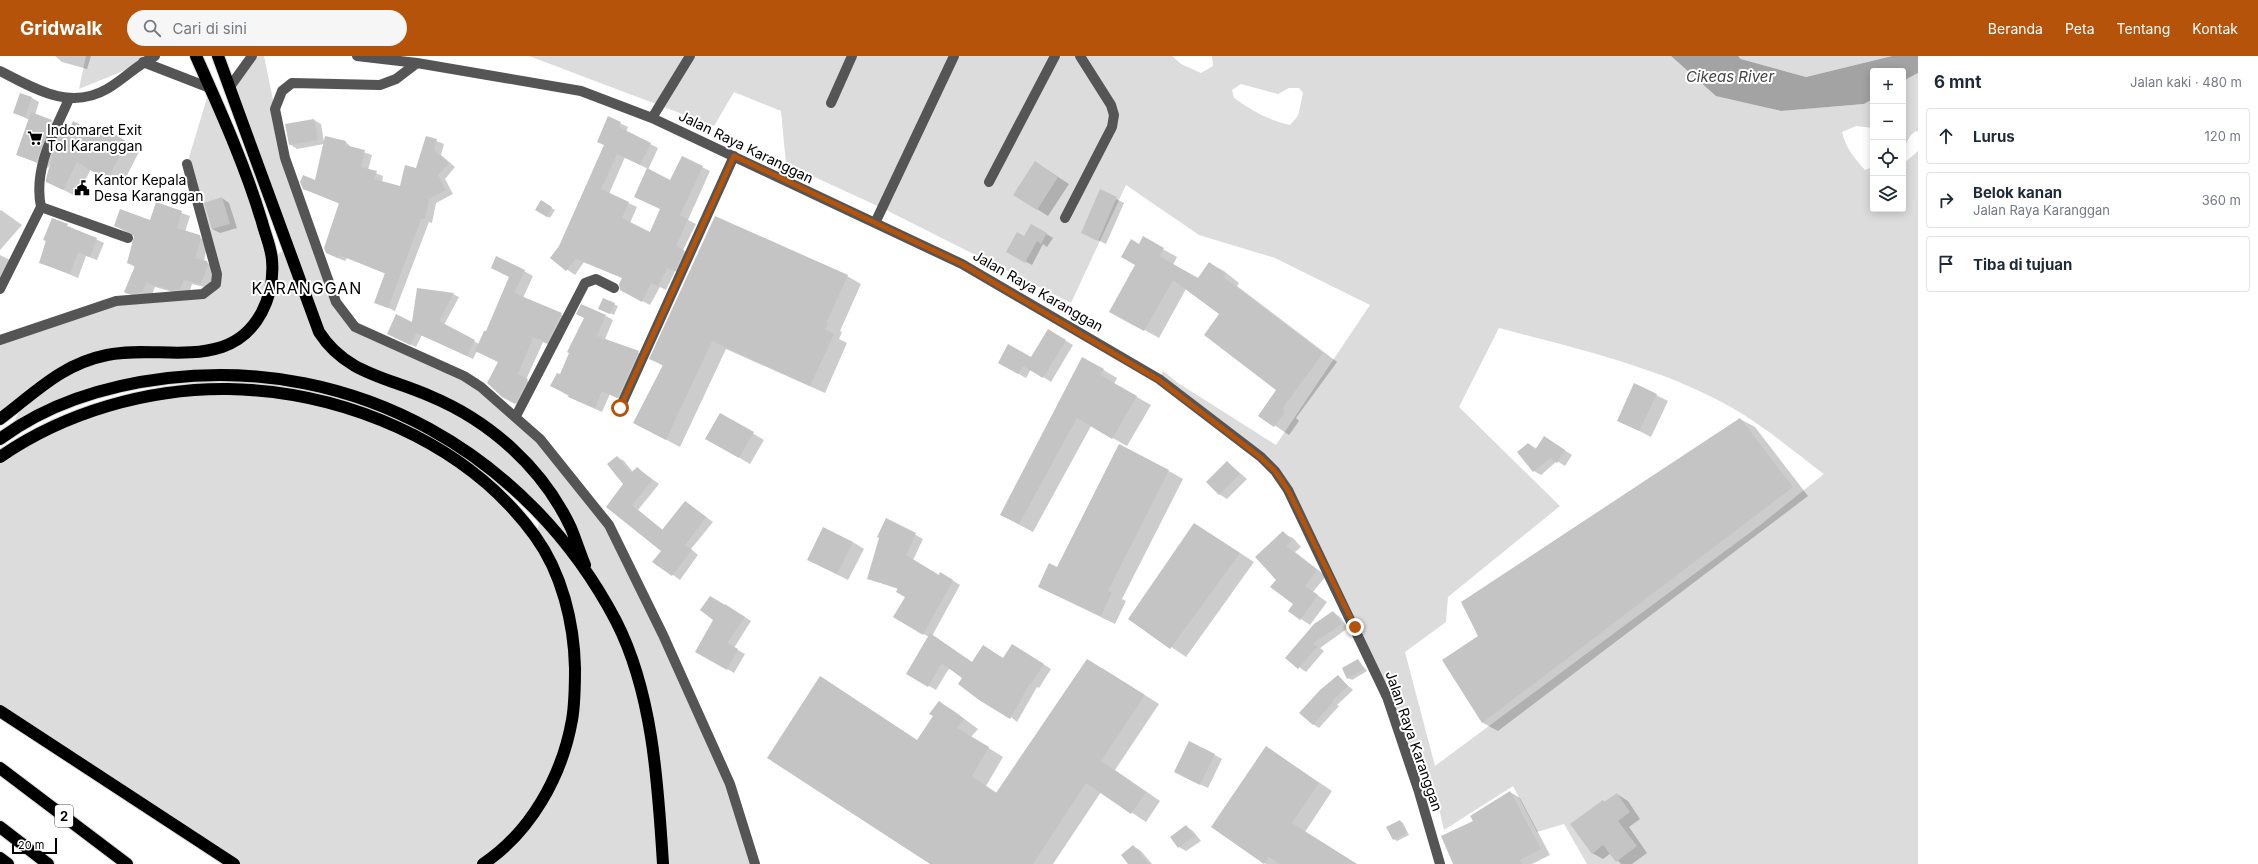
<!DOCTYPE html>
<html lang="id">
<head>
<meta charset="utf-8">
<style>
  :root { --surface:#fff; --page:#f6f6f7; --text:#1f2937; --muted:#747a83; --line:#e0e1e3; --accent:#b45309 }
  body { margin:0; font-family:Inter,sans-serif; background:var(--page); color:var(--text) }
  .controls { position:absolute; right:12px; top:12px; display:grid; overflow:hidden; border-radius:4px; box-shadow:0 2px 10px #0003 }
  .controls button { width:36px; height:36px; display:grid; place-items:center; padding:0; border:0; border-bottom:1px solid var(--line); background:var(--surface); color:var(--text); font:20px sans-serif }
  .scale { position:absolute; left:12px; bottom:10px; width:45px; box-sizing:border-box; padding-left:4px; border:2px solid #000; border-top:0; font-size:11px; line-height:14px; white-space:nowrap; color:#000; -webkit-text-stroke:3px #fff; paint-order:stroke }
  .stop { position:absolute; width:12px; height:12px; margin:-9px; border:3px solid #b45309; border-radius:50%; background:#fff }
  .stop.end { background:#b45309; border-color:#fff; box-shadow:0 1px 4px #0008 }
  .list { margin:0; padding:0; list-style:none }
  h2 { display:flex; justify-content:space-between; align-items:center; height:52px; margin:0; padding:0 16px; font-size:17px }
  h2 small { font-size:13px; font-weight:400; color:var(--muted) }
  .list li { display:grid; grid-template-columns:26px 1fr auto; gap:12px; align-items:center; box-sizing:border-box; height:56px; margin:0 8px 8px; padding:0 8px; border:1px solid var(--line); border-radius:4px }
  .list b { display:block; font-size:15px; white-space:nowrap }
  .list p { margin:0; font-size:13px; white-space:nowrap; color:var(--muted) }
  .list em { font-size:13px; font-style:normal; color:var(--muted) }
  .icon { flex:none; width:22px; height:22px; fill:none; stroke:currentColor; stroke-width:2; stroke-linecap:round; stroke-linejoin:round }
  .map { position:relative; flex:none; width:1918px; height:808px; overflow:hidden }
  header { display:flex; align-items:center; gap:24px; box-sizing:border-box; height:56px; padding:0 20px; background:var(--accent); color:#fff }
  header strong { font-size:19px }
  nav { display:flex; gap:22px; margin-inline-start:auto; font-size:14px }
  .search { width:280px; height:36px; background:var(--page); display:flex; align-items:center; gap:10px; box-sizing:border-box; padding:0 14px; border-radius:22px; color:var(--muted); font-size:15px }
  main { display:flex }
  aside { flex:1; background:var(--surface) }
  .map>svg:first-child { display:block }
</style>
</head>
<body>
<header>
<strong>Gridwalk</strong>
<div class="search"><svg class="icon" aria-label="search" viewBox="0 0 24 24"><circle cx="10" cy="10" r="6"/><path d="M15 15l6 6"/></svg>Cari di sini</div>
<nav><a>Beranda</a><a>Peta</a><a>Tentang</a><a>Kontak</a></nav>
</header>
<main>
<div class="map">
<svg width="1918" height="808" viewBox="0 0 1918 808">
  <rect width="100%" height="100%" fill="#fff"/>
  <path fill="#dcdcdc" fill-rule="evenodd" d="M86,0H147L133,11L79,33Z
    M254,0H264L285,102L336,247L355,271L464,320L540,383L609,469L730,728L754,808H234L0,655V401L122,346L227,333L314,344L412,378L457,404L536,480L541,458L507,426L402,358L253,320L105,334L11,374L22,347L0,363V284L95,251L203,238L216,228L187,108L210,32L272,202L289,191L229,32Z
    M529,0H1172L1181,8L1201,17L1213,10L1212,0H1671L1716,39L1780,55L1864,48L1873,43V72L1856,70L1842,76C1846,92 1854,102 1865,114L1873,111V153H1903V108L1918,95V808H1587L1564,768L1537,776L1513,730L1444,774L1434,730L1419,736L1387,641L1275,415L1159,323L1163,315L1178,327L1276,389L1370,249L1275,202L1199,179L1126,129L1071,247L882,152L786,108L781,55L734,36L714,70ZM1241,28L1278,38L1289,32H1299L1303,37L1298,60L1290,69C1268,64 1252,55 1234,42L1232,34ZM1499,272C1581,294 1668,313 1741,357C1770,375 1797,398 1824,418L1759,470L1435,710L1405,596L1446,566L1448,541L1560,450L1459,351Z
    M1738,0H1892L1806,21L1741,3Z
    M1918,17V76L1916,75L1910,80L1903,94V25Z"/>
  <path fill="#a3a3a3" d="M1671,0H1738L1741,3L1806,21L1892,0H1918V17L1903,25V15H1873V43L1864,48L1781,55L1716,40Z"/>
  <path fill="#0003" fill-rule="evenodd" d="M55,0H91L87,13L62,6Z
    M32,42L39,46L35,59L64,72L96,78L101,70L140,94L121,131L91,113L77,141L47,125L52,105L48,112L17,98L30,64L14,57Z
    M609,62L628,71L626,76L658,92L648,114L671,125L682,101L710,115L688,164L696,168L683,194L692,199L683,219L675,215L666,234L660,231L650,249L621,234L620,228L623,222L584,206L575,219L551,202L560,191L605,89L598,85ZM625,101L648,113L635,140L661,153L650,177L630,167L637,151L609,138Z
    M314,64L321,68L324,86H346L352,92L372,99L368,114L383,120L382,126L401,131L417,113L426,81L444,88L441,99L455,111L445,123L453,138L436,147L432,167L429,166L395,255L375,246L386,218L347,202L345,205L326,197L340,148L304,133L316,126L324,88L297,93L290,88Z
    M1046,113L1069,128L1048,160L1037,153Z
    M1101,135L1124,147L1106,188L1089,180Z
    M222,142L229,147L237,172L220,177L212,173Z
    M541,146L555,154L550,162L536,154Z
    M157,148L190,160L185,176L208,185L204,205L215,211L216,213L209,232L192,228L189,238H180L155,231L151,241L134,240L125,236L135,211L128,207L136,181L115,170L151,165Z
    M1,154L22,169L0,194V155Z
    M52,163L104,187L97,204L86,200L78,222L40,206Z
    M1032,169L1053,182L1047,191L1043,188L1032,209L1008,196L1024,182Z
    M1143,182L1177,201L1173,209L1198,223L1209,207L1224,215L1239,227L1237,230L1337,306L1296,362L1299,365L1289,379L1259,359L1277,334L1221,258L1186,233L1159,282L1125,263L1139,189Z
    M0,199L14,206L0,224Z
    M524,215L533,220L523,242L571,263L556,292L543,286L526,324L536,330L525,352L502,340L499,306L477,295L473,303L422,279L416,291L394,281L453,238L459,241L444,269L479,288Z
    M847,220L861,228L840,275L842,276L839,283L847,287L825,337L726,293L680,391L634,367L663,310L651,302Z
    M603,243L618,250L614,259L603,254Z
    M606,260L613,264L605,283L646,300L625,346L610,338L602,356L577,345L552,330Z
    M1048,274L1073,289L1051,326L1031,313L1026,322L999,307L1031,303Z
    M1083,302L1117,322L1114,328L1151,349L1127,390L1091,370L1033,476L1001,459Z
    M1656,339L1668,345L1651,381L1618,364Z
    M720,358L764,384L750,408L706,382Z
    M1740,363L1755,371L1808,440L1498,675L1483,667L1444,605L1479,580Z
    M1552,386L1572,399L1565,410L1557,405L1541,419L1534,415L1529,388L1537,393Z
    M617,401L624,405L633,416L637,412L659,428L638,454L663,474L686,446L713,466L691,493L698,499L680,524L654,505L662,494L607,451L624,428Z
    M1227,406L1247,423L1227,443L1219,438Z
    M1169,415L1183,423L1122,543L1126,545L1115,568L1039,531Z
    M887,463L923,483L913,504L939,520L941,517L960,529L932,580L973,607L1003,603L1019,593L1051,613L1039,632L1037,631L1017,666L951,612L948,614L936,634L907,617L929,581L895,561L907,541L898,533L869,523Z
    M1209,477L1254,506L1186,601L1129,562Z
    M1283,477L1293,482L1301,491L1295,496L1326,520L1313,536L1327,546L1310,569L1289,555L1294,548L1277,524Z
    M853,486L864,493L848,524L820,510Z
    M725,548L751,565L734,592L745,598L734,617L696,595Z
    M1333,556L1340,561L1348,572L1320,592L1324,595L1306,616L1286,602Z
    M1358,604L1367,615L1352,624L1348,622Z
    M1102,612L1159,648L1115,714L1160,745L1146,766L1101,736L1053,808H932L821,621L918,685L934,660L939,646L954,655L978,673L971,681L1003,701L986,730L997,737Z
    M1338,621L1353,634L1337,649L1339,650L1319,672L1313,668Z
    M1266,691L1332,735L1305,776L1356,808H1266L1212,771Z
    M1215,699L1222,703L1208,732L1182,720Z
    M1510,736L1520,742L1550,799L1532,808H1454L1474,766Z
    M1617,738L1628,745L1640,763L1629,771L1647,797L1632,808H1621L1611,797L1603,803L1592,797L1603,745L1605,746Z
    M1400,765L1403,767L1409,779L1397,785L1394,783Z
    M1186,770L1193,775L1201,785L1186,795L1179,791Z
    M1133,790L1141,795L1152,808H1129Z"/>
  <path fill="#c4c4c4" d="M20,37L32,41L25,61L13,57Z
    M31,56L52,64L36,106L16,99Z
    M608,60L621,66L619,71L651,87L640,109L617,98L601,133L629,146L622,162L650,176L660,153L634,141L647,112L670,124L682,100L703,110L680,159L688,163L676,190L684,194L675,215L667,212L658,230L651,227L642,246L620,234L619,228L622,222L576,203L566,215L550,202L559,190L604,89L597,86Z
    M314,63L318,84L289,89L285,68Z
    M73,65L96,77L101,69L127,86L107,124L77,106L63,134L46,126V123L53,97L63,71L65,68L71,70Z
    M325,80L346,85L345,89L365,94L361,111L377,115L374,123L400,130L405,109L416,112L426,80L437,83L434,94L449,107L438,119L446,134L429,143L425,163H421L388,252L374,247L385,217L339,199L338,202L326,197L324,192L339,147L303,133L300,126L303,119L315,124Z
    M1035,105L1058,121L1037,154L1013,139Z
    M1100,133L1117,141L1098,185L1081,177Z
    M222,141L230,168L212,173L204,147Z
    M541,144L552,151L547,161L535,154Z
    M156,146L182,155L177,172L200,179L201,183L195,202L207,205L208,208L201,228L184,224L180,233L171,234L146,227L143,236L128,238L124,236L135,210L127,207L134,180L130,176L114,170L120,153L150,164Z
    M715,160L848,219L826,267H828L825,274L834,278L810,330L712,285L666,384L633,367L663,309L649,303Z
    M52,162L68,168L67,170L97,182L90,201L78,196L70,218L39,207L46,185L43,184Z
    M1031,168L1047,177L1041,188L1037,185L1025,207L1006,196L1017,176L1024,180Z
    M1143,180L1164,192L1159,200L1198,222L1209,206L1226,218L1223,221L1323,297L1282,353L1285,356L1274,371L1258,360L1276,334L1204,279L1219,258L1173,224L1144,275L1109,256L1135,209L1121,201L1131,183L1139,188Z
    M496,200L525,214L514,237L562,257L547,287L533,281L518,318L528,323L515,348L502,341L487,327L498,306L475,295L484,275H486L509,221L491,212Z
    M417,232L454,237L439,265L475,284L467,300L416,277L410,289L387,278L396,258L412,266Z
    M603,242L615,247L610,258L598,253Z
    M581,248L606,259L597,280L639,295L617,342L602,335L595,352L568,341L569,339L550,330L557,317L560,318L569,297L567,296L584,262L576,258Z
    M1048,273L1066,284L1043,322L1023,310L1018,318L998,307L1008,288L1031,301Z
    M1082,301L1104,313L1100,319L1137,340L1112,383L1077,362L1019,468L1000,459Z
    M1634,327L1657,338L1639,375L1617,365Z
    M720,357L754,376L739,402L705,383Z
    M1740,362L1793,431L1482,667L1442,604L1478,580L1461,546Z
    M1544,380L1565,394L1557,407L1550,402L1533,416L1517,396L1528,387L1535,394Z
    M1119,388L1169,414L1108,535L1112,536L1101,560L1038,531L1049,507L1057,511Z
    M617,400L631,417L637,411L652,424L632,449L662,474L685,445L706,461L685,489L692,494L672,520L652,506L661,495L606,451L623,428L607,408Z
    M1227,405L1240,418L1219,439L1206,426Z
    M886,462L916,477L906,499L939,519L940,516L953,524L923,579L893,561L905,541L896,536L898,532L867,523L879,482L877,481Z
    M1194,467L1240,497L1170,593L1128,563Z
    M823,471L853,486L837,518L807,504Z
    M1283,475L1292,485L1286,490L1317,514L1305,530L1318,539L1300,564L1288,555L1293,548L1270,531L1276,524L1255,501Z
    M710,540L745,561L727,587L738,593L727,614L695,596L713,564L700,554Z
    M1333,555L1342,568L1313,587L1317,591L1298,613L1285,602L1314,568Z
    M930,577L972,606L983,589L1003,602L1012,588L1044,608L1031,628L1030,627L1010,663L979,644L958,628L962,622L943,608L940,610L928,631L906,618Z
    M1087,603L1145,639L1101,705L1146,736L1131,758L1086,727L1033,808H930L767,702L820,620L917,684L933,660L929,658L939,645L964,663L957,672L989,691L972,720L996,737Z
    M1358,603L1364,613L1347,623L1342,612Z
    M1338,619L1348,630L1332,645L1333,646L1313,669L1299,657L1320,634Z
    M1189,685L1215,698L1200,729L1174,716Z
    M1266,690L1319,727L1292,767L1357,808H1280L1269,801L1264,808L1211,771Z
    M1510,735L1541,793L1520,804L1522,808H1453L1441,780L1473,765L1470,760Z
    M1617,737L1630,756L1618,765L1637,790L1616,806L1603,789L1592,798L1570,768L1603,744L1604,746Z
    M1400,764L1406,777L1393,784L1386,771Z
    M1186,769L1194,780L1178,792L1170,781Z
    M1133,789L1149,808H1128L1121,799Z"/>
  <g fill="none" stroke-linecap="round" stroke-linejoin="round">
    <g stroke="#dbdbdb" stroke-width="14">
      <path id="highway" d="M218,0L319,276C346,318 387,321 430,340C490,365 543,412 571,472C576,484 580,497 585,509
        M0,363C36,336 62,308 107,299C144,291 185,303 222,291C258,279 275,240 272,204C271,191 265,178 262,166C245,109 220,54 196,0
        M0,383C48,347 109,329 168,322C356,300 529,399 616,565C653,637 658,729 663,808
        M0,401C65,356 149,332 228,333C342,335 466,385 535,480C562,517 574,567 575,612C575,630 575,647 572,664C562,720 531,776 483,808
        M0,655L234,808
        M0,712L127,808
        M0,771L48,808
        M0,802L8,808"/>
    </g>
    <path stroke="#555" stroke-width="10" d="M357,0L417,7L581,35L652,62L962,208L1159,323L1261,401L1275,415L1288,434L1387,641L1419,736L1440,808
      M143,6L210,32
      M417,7L396,23L380,29L292,27L282,35L275,53L285,102L336,246L355,271L464,320L481,331L540,383L609,469L663,579L730,728L755,808
      M0,15C34,32 69,55 107,33C124,23 137,9 155,0
      M229,32L252,0
      M831,47L852,0
      M652,62L690,0
      M989,126L1055,0
      M41,151L128,182
      M1065,162L1112,71L1114,59L1111,49L1080,0
      M875,167L954,0
      M0,233L41,151C33,112 54,77 69,43
      M0,284L116,245L203,238L216,228L217,218L187,108
      M620,352L734,100
      M516,360L585,227L596,223L614,232"/>
    <use href="#highway" stroke="#000" stroke-width="12"/>
  </g>
  <g fill="none" stroke-linecap="round" stroke-linejoin="round">
    <path stroke="#b45309" stroke-width="5" d="M620,352L734,100L962,208L1159,324L1260,401L1275,415L1288,434L1355,571"/>
  </g>
  <defs>
    <g id="supermarket-bare" transform="scale(1.2)"><path d="M-6-5.5h2.5l.6 2H6L4.5 2H-2.5L-4.4-4H-6ZM-1.5 3.2a1.3 1.3 0 1 0 .1 0ZM3 3.2a1.3 1.3 0 1 0 .1 0Z" fill="#000" stroke="#fff" stroke-width="2.5" paint-order="stroke"/></g>
    <g id="civic-bare" transform="scale(1.2)"><path d="M-.6-6.5H3V-4.5H.6V-3L4-1V1h2V6H-6V1h2V-1L-.6-3ZM-1.2 2.5V6h2.4V2.5Z" fill="#000" stroke="#fff" stroke-width="2.5" paint-order="stroke"/></g>
  </defs>
  <g fill-rule="evenodd">
    <use href="#supermarket-bare" x="35" y="82"/>
    <use href="#civic-bare" x="82" y="132"/>
  </g>
  <g text-anchor="middle" stroke-width="4" stroke-linejoin="round" paint-order="stroke">
    <rect fill="#fff" stroke="#4c4c4c" stroke-width="1" x="55" y="749" width="18" height="22" rx="3"/>
    <g font-size="13" font-weight="bold" fill="#000">
      <text x="64" y="765">2</text>
    </g>
    <g font-size="14" fill="#000" stroke="#fff" text-anchor="start">
      <text x="47" y="79">Indomaret Exit<tspan x="47" dy="16">Tol Karanggan</tspan></text>
      <text x="94" y="129">Kantor Kepala<tspan x="94" dy="16">Desa Karanggan</tspan></text>
    </g>
    <g font-size="14" fill="#000" stroke="#fff">
      <text transform="translate(746 91) rotate(26)" y="5">Jalan Raya Karanggan</text>
      <text transform="translate(1038 235) rotate(30)" y="5">Jalan Raya Karanggan</text>
      <text transform="translate(1414 685) rotate(71)" y="5">Jalan Raya Karanggan</text>
    </g>
    <g font-size="15" font-style="italic" fill="#444" stroke="#fff">
      <text x="1730" y="26">Cikeas River</text>
    </g>
    <g font-size="16" letter-spacing="1" fill="#000" stroke="#fff">
      <text x="307" y="238">KARANGGAN</text>
    </g>
  </g>
</svg>
<div class="controls">
<button>+</button>
<button>−</button>
<button><svg class="icon" aria-label="locate" viewBox="0 0 24 24"><circle cx="12" cy="12" r="6"/><path d="M12 2v4M12 18v4M2 12h4M18 12h4"/></svg></button>
<button><svg class="icon" aria-label="layers" viewBox="0 0 24 24"><path d="M12 4l9 5-9 5-9-5zM3 14l9 5 9-5"/></svg></button>
</div>
<div class="scale">20 m</div>
<div class="stop" style="left:620px;top:352px"></div>
<div class="stop end" style="left:1355px;top:571px"></div>
</div>
<aside>
<h2>6 mnt<small>Jalan kaki · 480 m</small></h2>
<ul class="list">
<li><svg class="icon" aria-label="ahead" viewBox="0 0 24 24"><path d="M12 20V5M6 11l6-6 6 6"/></svg><div><b>Lurus</b></div><em>120 m</em></li>
<li><svg class="icon" aria-label="right" viewBox="0 0 24 24"><path d="M7 20v-9h11M14 6l5 5-5 5"/></svg><div><b>Belok kanan</b><p>Jalan Raya Karanggan</p></div><em>360 m</em></li>
<li><svg class="icon" aria-label="arrive" viewBox="0 0 24 24"><path d="M6 21V4h12l-3 4 3 4H6"/></svg><div><b>Tiba di tujuan</b></div></li>
</ul>
</aside>
</main>
</body>
</html>
